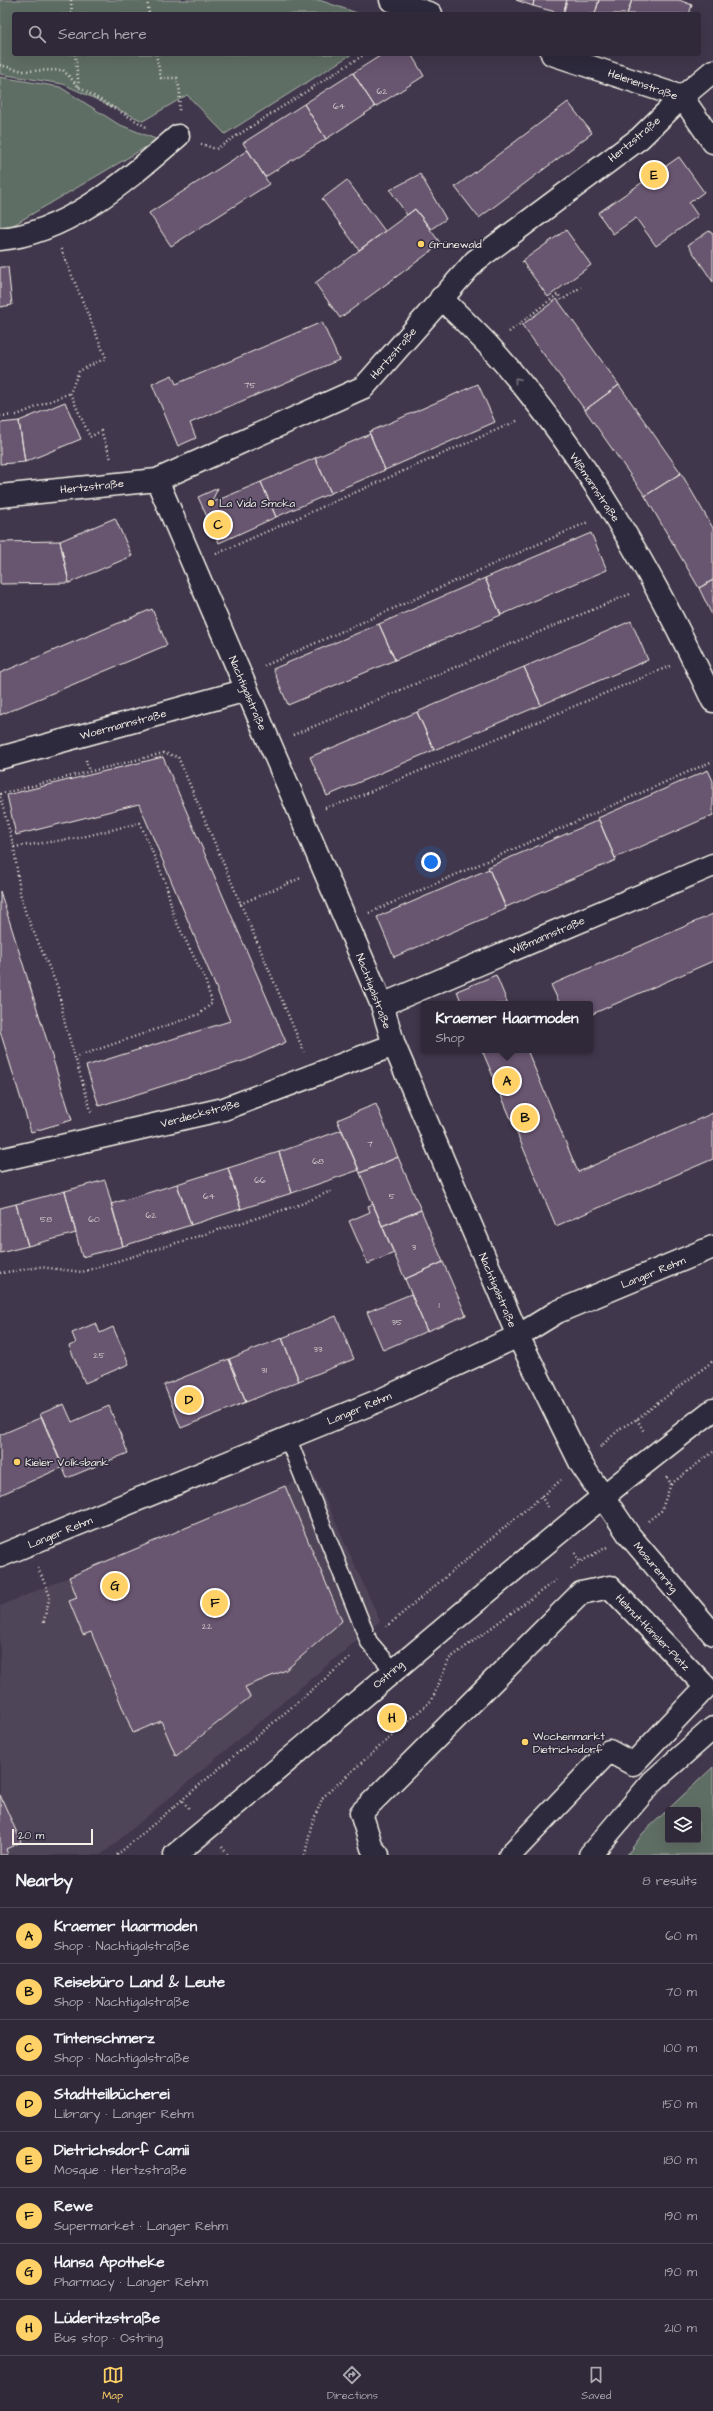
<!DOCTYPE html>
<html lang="en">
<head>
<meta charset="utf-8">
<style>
  :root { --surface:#302939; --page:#3c3544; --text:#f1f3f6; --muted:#a8a6ae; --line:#4b4553; --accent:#ffd166 }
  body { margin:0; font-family:"Architects Daughter",sans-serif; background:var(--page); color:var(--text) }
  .controls { position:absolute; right:12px; bottom:12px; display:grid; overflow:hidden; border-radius:4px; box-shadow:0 4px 16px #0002 }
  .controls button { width:36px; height:36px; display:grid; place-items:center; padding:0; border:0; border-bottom:1px solid var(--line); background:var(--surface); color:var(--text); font:20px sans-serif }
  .scale { position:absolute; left:12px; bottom:10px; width:81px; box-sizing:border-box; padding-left:4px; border:2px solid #f4f1e8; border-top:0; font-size:11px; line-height:14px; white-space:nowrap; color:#f4f1e8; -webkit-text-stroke:3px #2f2a3d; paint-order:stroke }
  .you { position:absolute; left:431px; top:862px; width:14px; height:14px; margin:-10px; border:3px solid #fff; border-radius:50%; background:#1a73e8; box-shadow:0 0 0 6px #1a73e833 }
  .badge { display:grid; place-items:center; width:26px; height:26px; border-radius:50%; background:var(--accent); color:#111; font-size:13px; font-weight:700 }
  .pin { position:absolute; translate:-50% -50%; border:2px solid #fff; box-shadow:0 1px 4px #0006 }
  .popup { position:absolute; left:421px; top:1001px; width:172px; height:52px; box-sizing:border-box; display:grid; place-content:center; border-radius:4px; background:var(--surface); filter:drop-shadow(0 1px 3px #0005); font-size:13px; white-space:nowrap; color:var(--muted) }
  .popup b { font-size:15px; color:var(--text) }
  .popup::after { content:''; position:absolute; left:50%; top:100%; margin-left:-8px; border:8px solid transparent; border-top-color:var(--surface) }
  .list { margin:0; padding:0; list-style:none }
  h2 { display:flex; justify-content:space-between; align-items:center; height:52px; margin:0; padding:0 16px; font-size:17px }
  h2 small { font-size:13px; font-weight:400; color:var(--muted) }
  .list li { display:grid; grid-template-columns:26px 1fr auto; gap:12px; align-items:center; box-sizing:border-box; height:56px; padding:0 16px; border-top:1px solid var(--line) }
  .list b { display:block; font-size:15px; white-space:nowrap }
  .list p { margin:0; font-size:13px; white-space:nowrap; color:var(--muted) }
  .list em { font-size:13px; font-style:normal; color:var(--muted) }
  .icon { flex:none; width:22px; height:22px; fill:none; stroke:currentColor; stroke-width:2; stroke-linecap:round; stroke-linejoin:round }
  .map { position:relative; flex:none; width:713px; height:1855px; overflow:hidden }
  .search { position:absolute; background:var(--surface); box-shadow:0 4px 16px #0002; left:12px; right:12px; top:12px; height:44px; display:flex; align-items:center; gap:10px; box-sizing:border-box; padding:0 14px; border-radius:4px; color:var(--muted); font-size:15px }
  .sheet { height:500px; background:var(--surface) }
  nav { display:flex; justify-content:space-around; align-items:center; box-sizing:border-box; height:56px; border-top:1px solid var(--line); background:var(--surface); font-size:11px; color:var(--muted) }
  nav a { display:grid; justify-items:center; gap:2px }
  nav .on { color:var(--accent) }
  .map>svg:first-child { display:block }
</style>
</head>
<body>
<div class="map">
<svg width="713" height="1855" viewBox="0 0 713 1855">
  <rect width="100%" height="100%" fill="#40374c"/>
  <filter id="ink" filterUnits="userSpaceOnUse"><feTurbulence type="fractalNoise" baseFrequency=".025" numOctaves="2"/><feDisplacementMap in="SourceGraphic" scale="8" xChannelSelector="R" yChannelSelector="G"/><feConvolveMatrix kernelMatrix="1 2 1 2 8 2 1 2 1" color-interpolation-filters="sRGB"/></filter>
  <g filter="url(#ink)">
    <path fill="#4f4459" d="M314,1474L380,1621L101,1855H0V1606Z"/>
    <path fill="#5e6e65" stroke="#a9b0a6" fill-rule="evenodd" d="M0,0H319L360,14H14V54H352L225,134L187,95L143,121L63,84L0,74Z
      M0,77L60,87L118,124L158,140L10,227L0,226Z
      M713,1767V1855H627L643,1833ZM668,1810H698V1840H668Z"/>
    <path fill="#68556f" stroke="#f4f1e8" d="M516,0H534L533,6Z
      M534,0H567L563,14L533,6Z
      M567,0H599L595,14H563Z
      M599,0H632L627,14H595Z
      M632,0H679L692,5L689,14H627Z
      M383,54H411L424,76L375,107L353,73Z
      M353,73L375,107L326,139L304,104Z
      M568,102L592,133L479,218L455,187Z
      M304,104L326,139L265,177L243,143Z
      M248,150L269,184L171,246L149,213Z
      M679,157L704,192L689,203L698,216L656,246L636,218L613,234L598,213Z
      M420,174L446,219L431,229L415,209L407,215L390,190Z
      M347,180L385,231L359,250L322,199Z
      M415,209L441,244L340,318L315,283Z
      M566,230L591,265L548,297L522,261Z
      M709,231L713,234V282L688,245Z
      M0,267H8L12,305L0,307Z
      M557,299L619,385L585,410L522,325Z
      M322,322L339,360L190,423L196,438L178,446L152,384L172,375L176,384Z
      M478,384L495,422L385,470L369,432Z
      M619,385L681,473L645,496L585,410Z
      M65,402L81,439L25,462L19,421Z
      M19,421L25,462L0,464V423Z
      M370,434L385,470L331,493L315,458Z
      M315,458L331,493L276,517L261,482Z
      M681,473L713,528V580L699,588L645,496Z
      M261,482L276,517L219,543L198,497L218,488L211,503Z
      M115,518L132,556L69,583L60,541Z
      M591,533L607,570L501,615L485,578Z
      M60,541L69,583L0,584V542Z
      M485,578L501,615L395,660L379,624Z
      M713,580V617L699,588Z
      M152,609L167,645L0,715V673Z
      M631,621L648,660L541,705L524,667Z
      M379,624L395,660L288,705L273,669Z
      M524,667L541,705L434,750L417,712Z
      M417,712L434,750L327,796L310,757Z
      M163,757L286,1042L246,1060L99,1106L86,1066L230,1021L139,804L16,835L7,795Z
      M708,770L713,781V815L615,858L598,818Z
      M599,820L616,860L506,907L488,867Z
      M489,869L506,909L394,957L377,917Z
      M0,891L72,1120L31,1132L0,1031Z
      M713,914V961L590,1015V1004H560L551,985Z
      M496,975L508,1004H462L457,991Z
      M482,1050H527L578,1172L713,1113V1159L556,1226Z
      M376,1104L398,1157L360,1173L337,1120Z
      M342,1130L359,1170L292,1193L279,1152Z
      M279,1152L292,1193L241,1209L228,1168Z
      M398,1157L421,1210L382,1226L360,1173Z
      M228,1168L241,1209L191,1225L177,1184Z
      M105,1180L123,1246L82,1257L65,1191Z
      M177,1184L191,1225L123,1246L111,1204Z
      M65,1191L76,1233L28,1246L16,1204Z
      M16,1204L28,1246L0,1253V1208Z
      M373,1204L394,1253L368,1264L349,1221L370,1212L368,1206Z
      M421,1210L443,1262L405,1279L382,1226Z
      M443,1262L466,1315L427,1331L405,1279Z
      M411,1294L427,1331L383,1350L367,1312Z
      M336,1316L354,1359L299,1381L282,1338Z
      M96,1323L100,1333L113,1327L129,1364L85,1383L69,1346L76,1343L72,1333Z
      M282,1338L299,1381L246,1402L229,1359Z
      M229,1359L246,1402L181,1428L164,1385Z
      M64,1404L72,1422L109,1406L128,1453L67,1478L40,1414Z
      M42,1417L63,1467L0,1495V1435Z
      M285,1486L342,1621L286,1670L245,1687L250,1697L176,1756L161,1721L133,1733L91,1632L83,1635L69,1601L77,1598L69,1577Z
      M0,1795L21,1842L6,1849L8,1855H0Z"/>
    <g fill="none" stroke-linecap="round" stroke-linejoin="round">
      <g stroke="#f4f1e8" stroke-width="19">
        <path id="service" d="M288,1439L369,1642L393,1670"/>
      </g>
      <g stroke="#f4f1e8" stroke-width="25">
        <path id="pedestrian" d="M378,1855L372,1848L361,1813L581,1593L610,1587L706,1687L633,1764L609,1751L510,1855"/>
      </g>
      <g stroke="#f4f1e8" stroke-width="25">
        <path id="minor" d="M391,0L431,14
          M552,54L682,97L713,142
          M0,239C69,233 128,179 178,136
          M441,298C457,314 474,330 490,347C584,451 654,575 713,701
          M157,480L382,1005L394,1045L518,1336L581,1464L629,1535L713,1634
          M0,496L157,480L364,387L475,261L640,138L682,97L713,71
          M0,758L247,690
          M382,1005L713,865
          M0,1160L224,1109L394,1045
          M0,1556L385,1398L518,1336L557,1312L713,1247
          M590,1855L653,1781L713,1728"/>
      </g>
      <g stroke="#f4f1e8" stroke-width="25">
        <path id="tertiary" d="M175,1855C354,1707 528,1552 713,1410"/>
      </g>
      <path stroke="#f4f1e8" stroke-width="2.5" stroke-dasharray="1 3" stroke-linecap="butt" d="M71,0L72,14
        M147,0L149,14
        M75,54L79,87
        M156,54L161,78H177L180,92L179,111
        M0,65L23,71L63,70L80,88L148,128
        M201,144L216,149L365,54
        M61,249L106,358L79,371L70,393L90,437L101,431L111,459
        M509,332L558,294L562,300L581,287
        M0,416L17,415L70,393
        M216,554L519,420
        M264,666L588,522
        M293,735L630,594
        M86,760L89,771
        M0,794L164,753L178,757L304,1052
        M0,797L14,847L20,893L26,914L58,988L65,1024L92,1114
        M325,808L348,801L670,666
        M14,847L78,838L140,823L166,884L174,917L205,979L212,1003L200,1014L76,1057
        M240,904L301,878
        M369,913L713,761
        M0,1273L40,1267L82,1272L299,1205L333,1190
        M637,1419L644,1432
        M600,1447L621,1428L637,1419L713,1361
        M671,1484L713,1452
        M541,1496L549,1509
        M648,1521L661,1511L671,1484L667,1477
        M575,1553L580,1562L607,1547
        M38,1568L50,1596L43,1624
        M571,1569L580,1562
        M386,1627L561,1480
        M183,1801L190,1810
        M222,1847L228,1855
        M117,1855L352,1656
        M305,1855L311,1826L323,1797L432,1700L449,1659L556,1580"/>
      <use href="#service" stroke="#2f2a3d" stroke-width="16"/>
      <use href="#pedestrian" stroke="#2f2a3d" stroke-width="22"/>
      <use href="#minor" stroke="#2f2a3d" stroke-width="22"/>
      <use href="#tertiary" stroke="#2f2a3d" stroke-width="22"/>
    </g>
    <defs><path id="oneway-chevron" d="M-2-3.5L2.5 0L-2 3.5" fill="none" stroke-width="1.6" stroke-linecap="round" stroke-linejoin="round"/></defs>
    <use stroke="#747079" href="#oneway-chevron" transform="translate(517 380) rotate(-129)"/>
  </g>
  <g fill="#ffd166" stroke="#2f2a3d" stroke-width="1.5">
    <circle cx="421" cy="244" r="4"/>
    <circle cx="211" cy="503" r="4"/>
    <circle cx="17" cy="1462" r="4"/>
    <circle cx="525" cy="1742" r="4"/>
  </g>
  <g text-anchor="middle" stroke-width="3" stroke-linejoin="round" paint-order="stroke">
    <g font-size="9" fill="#d1caca">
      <text x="382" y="94">62</text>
      <text x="339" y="109">64</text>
      <text x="250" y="388">75</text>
      <text x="370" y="1147">7</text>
      <text x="318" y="1164">68</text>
      <text x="260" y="1183">66</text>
      <text x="209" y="1199">64</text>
      <text x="392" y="1199">5</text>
      <text x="151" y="1218">62</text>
      <text x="46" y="1222">58</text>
      <text x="94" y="1222">60</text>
      <text x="414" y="1250">3</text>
      <text x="439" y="1308">1</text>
      <text x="397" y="1325">35</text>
      <text x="318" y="1352">33</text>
      <text x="99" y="1358">25</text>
      <text x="264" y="1373">31</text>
      <text x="207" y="1629">22</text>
    </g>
    <g font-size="11" fill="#f4f1e8" stroke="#2f2a3d">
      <text transform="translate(643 84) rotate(19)" y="4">Helenenstraße</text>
      <text transform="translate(634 139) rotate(-40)" y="4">Hertzstraße</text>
      <text transform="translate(393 353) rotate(-49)" y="4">Hertzstraße</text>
      <text transform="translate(92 486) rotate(-6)" y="4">Hertzstraße</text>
      <text transform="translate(595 487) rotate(56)" y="4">Wißmannstraße</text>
      <text transform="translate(248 693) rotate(67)" y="4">Nachtigalstraße</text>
      <text transform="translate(123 724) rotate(-15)" y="4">Woermannstraße</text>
      <text transform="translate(547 935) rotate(-23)" y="4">Wißmannstraße</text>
      <text transform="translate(374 991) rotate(69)" y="4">Nachtigalstraße</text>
      <text transform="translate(200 1113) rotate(-15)" y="4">Verdieckstraße</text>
      <text transform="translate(653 1272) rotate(-22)" y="4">Langer Rehm</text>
      <text transform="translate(498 1290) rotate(67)" y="4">Nachtigalstraße</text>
      <text transform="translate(359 1408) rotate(-23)" y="4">Langer Rehm</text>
      <text transform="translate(60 1532) rotate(-22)" y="4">Langer Rehm</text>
      <text transform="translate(656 1567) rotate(50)" y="4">Masurenring</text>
      <text transform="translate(653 1632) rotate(46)" y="4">Helmut-Hänsler-Platz</text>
      <text transform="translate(388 1674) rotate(-40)" y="4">Ostring</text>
    </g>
    <g font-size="11" fill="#f4f1e8" stroke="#2f2a3d" text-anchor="start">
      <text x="429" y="248">Grünewald</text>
      <text x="219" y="507">La Vida Smoka</text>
      <text x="25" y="1466">Kieler Volksbank</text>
      <text x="533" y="1740">Wochenmarkt<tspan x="533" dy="13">Dietrichsdorf</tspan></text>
    </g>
  </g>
</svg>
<div class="controls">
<button><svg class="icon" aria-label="layers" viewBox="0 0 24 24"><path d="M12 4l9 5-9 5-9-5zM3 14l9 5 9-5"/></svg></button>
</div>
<div class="scale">20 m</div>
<div class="you"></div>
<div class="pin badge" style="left:507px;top:1081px">A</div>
<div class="popup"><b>Kraemer Haarmoden</b>Shop</div>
<div class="pin badge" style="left:525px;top:1118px">B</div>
<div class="pin badge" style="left:218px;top:525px">C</div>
<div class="pin badge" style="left:189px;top:1400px">D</div>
<div class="pin badge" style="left:654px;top:175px">E</div>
<div class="pin badge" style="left:215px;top:1603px">F</div>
<div class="pin badge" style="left:115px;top:1586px">G</div>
<div class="pin badge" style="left:392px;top:1718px">H</div>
<div class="search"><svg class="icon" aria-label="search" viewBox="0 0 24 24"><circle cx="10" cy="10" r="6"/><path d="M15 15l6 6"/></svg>Search here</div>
</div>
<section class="sheet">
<h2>Nearby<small>8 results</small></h2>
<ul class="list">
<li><span class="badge">A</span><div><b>Kraemer Haarmoden</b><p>Shop · Nachtigalstraße</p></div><em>60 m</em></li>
<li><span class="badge">B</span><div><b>Reisebüro Land &amp; Leute</b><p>Shop · Nachtigalstraße</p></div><em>70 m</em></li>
<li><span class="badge">C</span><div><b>Tintenschmerz</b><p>Shop · Nachtigalstraße</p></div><em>100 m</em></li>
<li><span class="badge">D</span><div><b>Stadtteilbücherei</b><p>Library · Langer Rehm</p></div><em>150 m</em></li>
<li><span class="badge">E</span><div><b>Dietrichsdorf Camii</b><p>Mosque · Hertzstraße</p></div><em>180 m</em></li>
<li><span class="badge">F</span><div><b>Rewe</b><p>Supermarket · Langer Rehm</p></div><em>190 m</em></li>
<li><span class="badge">G</span><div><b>Hansa Apotheke</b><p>Pharmacy · Langer Rehm</p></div><em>190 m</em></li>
<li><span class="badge">H</span><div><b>Lüderitzstraße</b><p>Bus stop · Ostring</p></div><em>210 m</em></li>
</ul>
</section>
<nav>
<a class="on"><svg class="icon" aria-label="map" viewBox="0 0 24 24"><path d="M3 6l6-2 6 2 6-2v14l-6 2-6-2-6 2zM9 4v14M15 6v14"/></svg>Map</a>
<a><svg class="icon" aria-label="directions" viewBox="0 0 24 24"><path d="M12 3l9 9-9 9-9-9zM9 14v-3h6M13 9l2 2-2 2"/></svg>Directions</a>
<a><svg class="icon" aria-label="saved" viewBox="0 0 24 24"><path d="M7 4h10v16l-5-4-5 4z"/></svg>Saved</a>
</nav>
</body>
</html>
